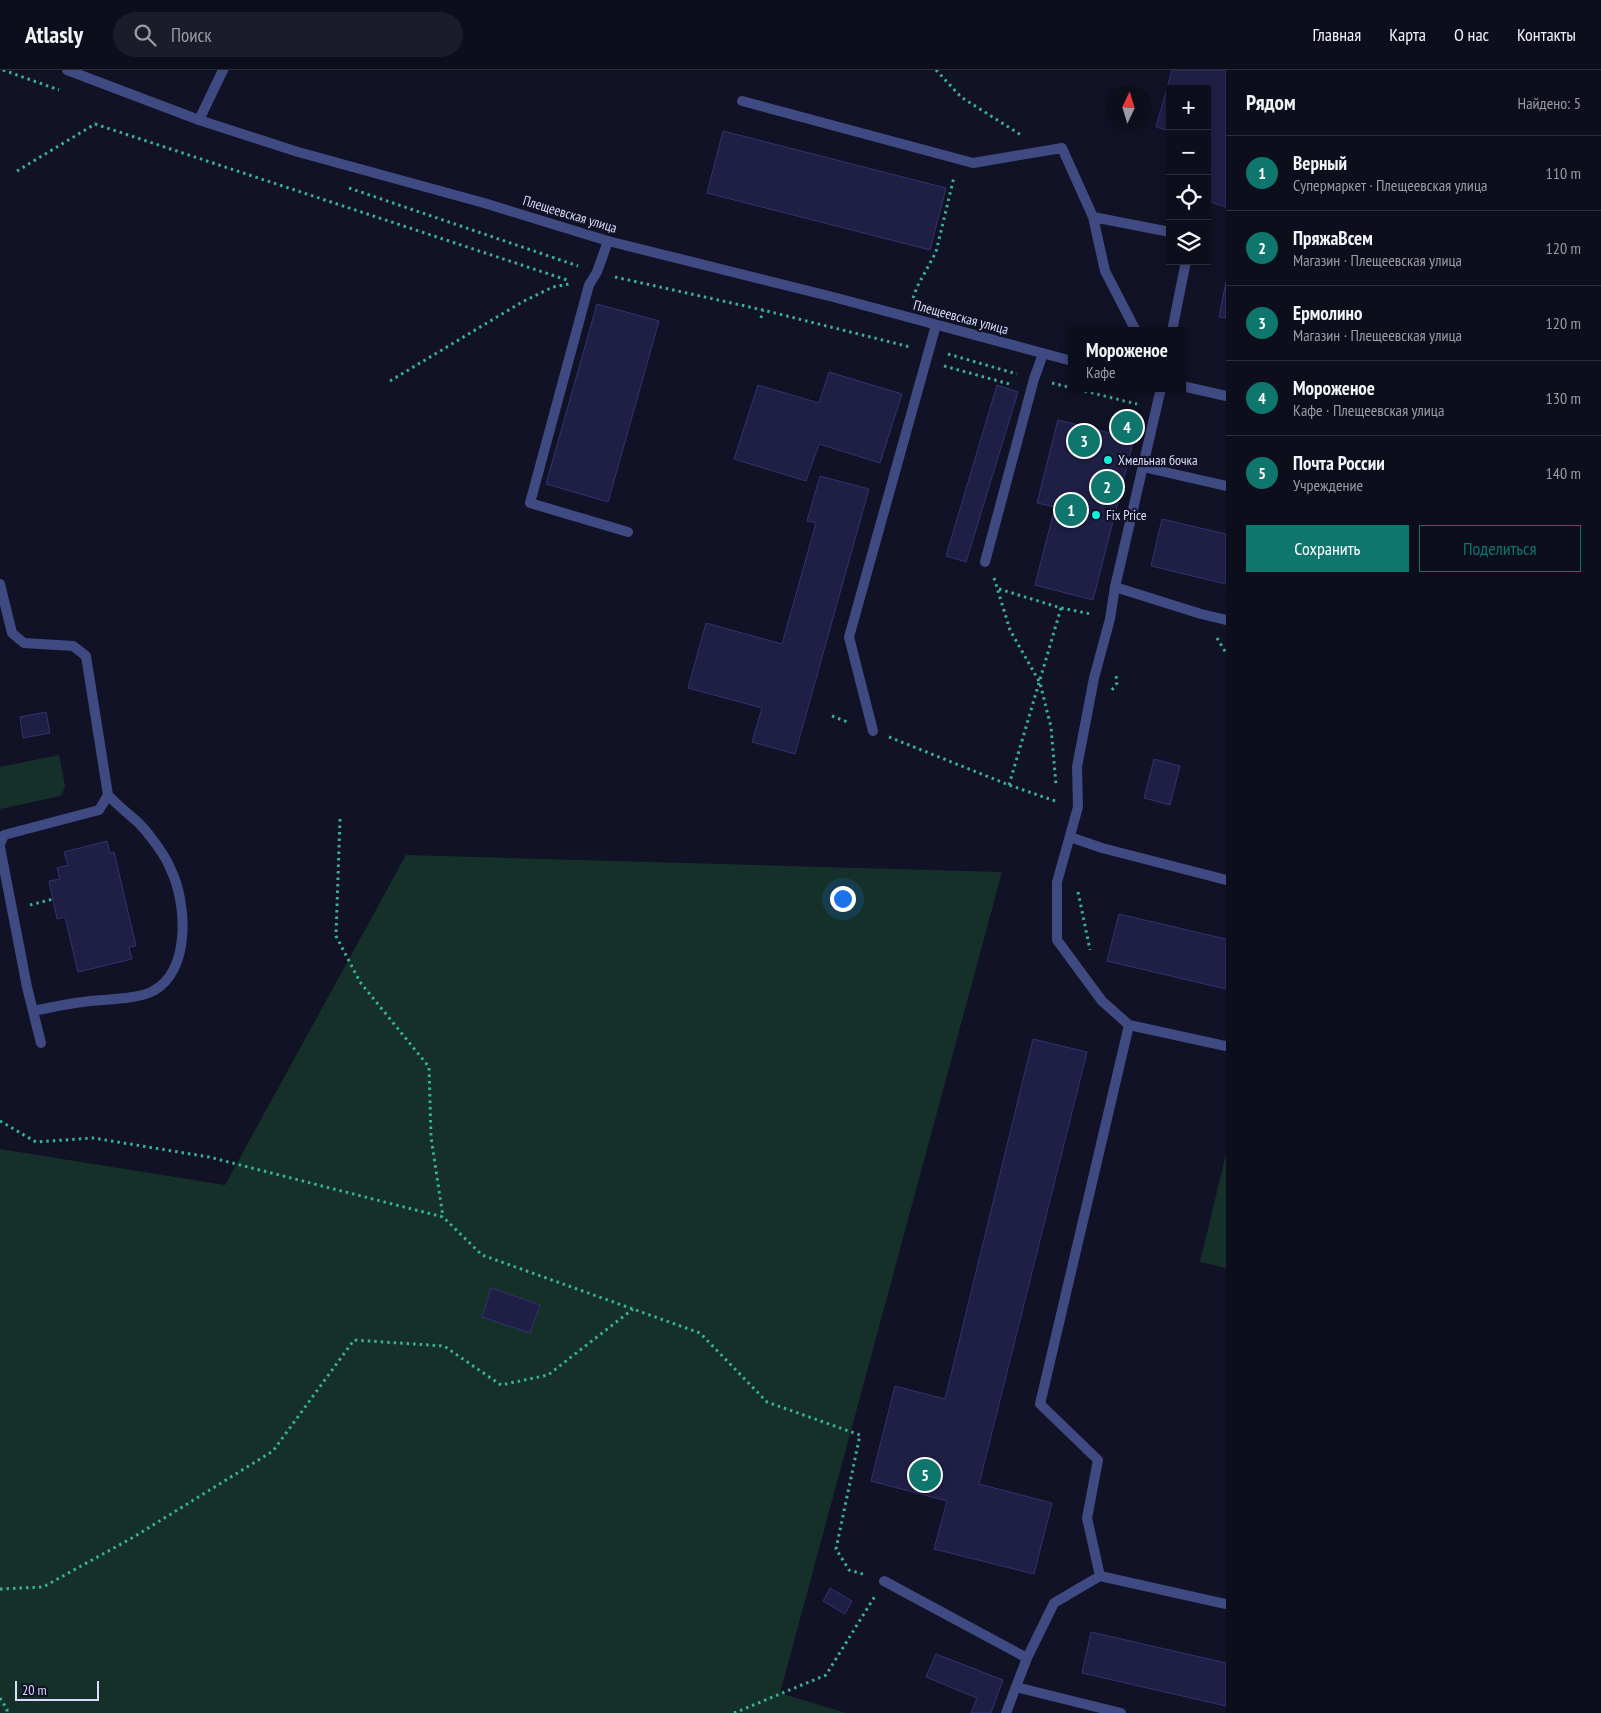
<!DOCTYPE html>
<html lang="ru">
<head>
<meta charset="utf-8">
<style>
  :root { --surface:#0d0e1c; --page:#1b1c29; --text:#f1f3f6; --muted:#9a9ca3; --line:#2d2e3b; --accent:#0f766e }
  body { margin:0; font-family:"PT Sans Narrow",sans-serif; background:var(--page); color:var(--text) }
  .controls { position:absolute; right:15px; top:15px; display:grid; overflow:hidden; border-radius:0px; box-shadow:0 2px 8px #0003 }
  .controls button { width:45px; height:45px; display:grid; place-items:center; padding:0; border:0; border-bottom:1px solid var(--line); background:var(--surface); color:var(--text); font:25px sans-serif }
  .compass { position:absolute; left:1106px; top:15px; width:45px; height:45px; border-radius:50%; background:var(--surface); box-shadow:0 2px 8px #0003; rotate:4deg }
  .scale { position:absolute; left:15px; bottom:12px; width:84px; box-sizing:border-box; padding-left:5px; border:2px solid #d9dcfc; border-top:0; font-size:14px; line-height:18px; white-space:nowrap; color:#d9dcfc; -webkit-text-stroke:4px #111226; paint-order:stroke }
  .you { position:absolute; left:842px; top:828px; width:18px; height:18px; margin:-12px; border:4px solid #fff; border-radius:50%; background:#1a73e8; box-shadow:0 0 0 8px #1a73e833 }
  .badge { display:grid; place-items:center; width:32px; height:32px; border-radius:50%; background:var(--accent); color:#fff; font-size:16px; font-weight:700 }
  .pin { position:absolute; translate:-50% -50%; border:2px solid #fff; box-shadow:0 1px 5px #0006 }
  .popup { position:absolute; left:1068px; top:257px; width:118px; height:65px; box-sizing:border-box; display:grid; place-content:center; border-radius:0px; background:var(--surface); filter:drop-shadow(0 1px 4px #0005); font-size:16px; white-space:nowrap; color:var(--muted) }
  .popup b { font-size:19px; color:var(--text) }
  .popup::after { content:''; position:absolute; left:50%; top:100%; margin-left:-10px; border:10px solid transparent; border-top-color:var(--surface) }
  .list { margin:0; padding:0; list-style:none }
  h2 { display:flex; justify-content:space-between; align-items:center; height:65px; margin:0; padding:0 20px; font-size:21px }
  h2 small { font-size:16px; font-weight:400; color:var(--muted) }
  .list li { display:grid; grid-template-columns:32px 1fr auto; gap:15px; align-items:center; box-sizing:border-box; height:75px; padding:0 20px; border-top:1px solid var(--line) }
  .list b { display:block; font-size:19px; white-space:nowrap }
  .list p { margin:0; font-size:16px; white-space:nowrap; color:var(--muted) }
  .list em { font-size:16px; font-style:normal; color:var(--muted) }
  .actions { display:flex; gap:10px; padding:15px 20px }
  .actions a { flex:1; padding:11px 0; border:1px solid var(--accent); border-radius:0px; text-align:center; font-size:18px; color:var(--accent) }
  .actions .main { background:var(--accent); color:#fff }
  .icon { flex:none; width:28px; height:28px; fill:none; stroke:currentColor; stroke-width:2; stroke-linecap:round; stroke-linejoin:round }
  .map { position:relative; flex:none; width:1226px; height:1643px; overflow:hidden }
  header { display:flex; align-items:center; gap:30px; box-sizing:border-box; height:70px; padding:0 25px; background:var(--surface); border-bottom:1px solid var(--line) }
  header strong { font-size:24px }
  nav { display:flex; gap:28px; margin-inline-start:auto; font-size:18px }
  .search { width:350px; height:45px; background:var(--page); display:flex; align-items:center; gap:12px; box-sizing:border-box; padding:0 18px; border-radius:28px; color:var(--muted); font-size:19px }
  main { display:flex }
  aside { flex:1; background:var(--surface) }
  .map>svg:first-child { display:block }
</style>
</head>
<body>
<header>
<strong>Atlasly</strong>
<div class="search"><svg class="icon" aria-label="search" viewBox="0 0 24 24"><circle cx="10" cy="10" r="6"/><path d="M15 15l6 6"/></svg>Поиск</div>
<nav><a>Главная</a><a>Карта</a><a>О нас</a><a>Контакты</a></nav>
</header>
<main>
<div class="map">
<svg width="1226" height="1643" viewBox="0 0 1226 1643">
  <rect width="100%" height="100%" fill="#111226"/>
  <path fill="#153029" d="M59,685L65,716L61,726L0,739V697Z
    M406,785L1002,802L780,1623L846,1643H0V1079L225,1115Z
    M1226,1084V1198L1200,1192Z"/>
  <path fill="#1f1f46" stroke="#323270" d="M1172,0H1226V137L1207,131V19H1170V61L1156,57Z
    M723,61L946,118L930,180L707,123Z
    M1226,212V248L1219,247Z
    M597,234L659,251L608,432L546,414Z
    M829,302L902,324L880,393L819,374L806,411L734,389L758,315L819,333Z
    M997,315L1018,322L966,492L946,486Z
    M1058,350L1134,369L1093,530L1035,515L1055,437L1037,433Z
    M1123,351L1133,353L1131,363L1121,361Z
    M820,406L869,419L795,684L752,672L762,638L688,618L706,553L782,574L816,453L807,451Z
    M1162,449L1226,464V514L1151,496Z
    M46,642L50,663L23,668L20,647Z
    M1154,689L1180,696L1170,735L1144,728Z
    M107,771L110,783L114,782L136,876L129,877L132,889L78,902L65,847L57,849L49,811L60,809L57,798L68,795L64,782Z
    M1119,844L1226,869V919L1107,891Z
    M1033,969L1087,982L979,1414L1052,1433L1034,1504L934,1479L947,1431L871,1411L895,1316L945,1329Z
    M491,1218L540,1235L530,1263L482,1247Z
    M830,1518L852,1531L845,1544L823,1531Z
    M1091,1562L1226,1593V1636L1082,1603Z
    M936,1584L1003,1610L991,1643H971L977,1628L926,1607Z"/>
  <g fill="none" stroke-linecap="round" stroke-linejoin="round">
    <path stroke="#39b192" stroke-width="3" stroke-dasharray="2.5 4" stroke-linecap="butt" d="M3,0L59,20
      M936,0L961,27L1021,65
      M17,101L95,54L570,211
      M349,118L578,196
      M615,207L763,240L910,277
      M913,228L917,217L936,182L954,107
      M761,248L763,240
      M948,284L1017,304
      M944,296L1013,315
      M390,311L522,232L553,217L569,214
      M1052,313L1072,318
      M1072,318L1137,334
      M994,508L1010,560L1040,613L1051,657L1056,715
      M999,519L1061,538L1091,544
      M1217,568L1226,583
      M1112,620L1117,613L1116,605
      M832,646L850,653
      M889,667L1009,715L1058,732
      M1009,715L1061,538
      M340,749L336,866L360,912L429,997L431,1067L443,1147
      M1078,822L1090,880
      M30,835L53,829
      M0,1051L36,1072L93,1068L209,1087L443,1147L482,1185L700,1263L767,1332L860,1365L836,1479L849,1500L866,1505
      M0,1519L43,1517L132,1468L273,1381L354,1270L444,1276L501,1315L548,1305L633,1239
      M0,1628L7,1639V1643
      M734,1643L826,1605L875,1526"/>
    <path stroke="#404a82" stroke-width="10" d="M742,31L973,93L1062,78L1093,147L1105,201L1136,261
      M199,50L223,0
      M1093,147L1170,162
      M608,171L597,202L589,215L530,433L628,462
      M1172,261L1186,191
      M1143,397L1226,416
      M985,492L1034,309L1043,284
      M0,514L12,563L24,573L73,576L86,586L108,725C116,734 124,740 133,748C142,755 151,767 158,777C163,784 168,792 171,800C187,833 191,901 153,921C137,930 100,929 82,932C65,934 49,938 33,941
      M1115,517L1201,544L1226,550
      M873,661L849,567L936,255
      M1070,767L1102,778L1226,810
      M0,774L4,765L99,740L108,725
      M0,777L27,917L41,973
      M1129,955L1040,1334L1098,1390L1087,1448L1100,1506L1226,1534
      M884,1511L1027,1588L1006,1643
      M1027,1588L1054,1533L1100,1506
      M1016,1617L1121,1643"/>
    <path stroke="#404a82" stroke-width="10" d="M1161,318L1115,517L1110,549L1094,608L1077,697L1078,737L1057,812V870L1102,931L1129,955L1226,976"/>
    <path stroke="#404a82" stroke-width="10" d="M67,0L199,50L298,82L484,133L608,171L833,227L1072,291
      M1182,316L1226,326"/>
  </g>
  <g fill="#13efd9" stroke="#111226" stroke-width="2">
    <circle cx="1108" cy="390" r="5"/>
    <circle cx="1096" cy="445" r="5"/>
  </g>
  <g text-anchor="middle" stroke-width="4.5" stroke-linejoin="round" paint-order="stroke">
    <g font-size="14" fill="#d9dcfc" stroke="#111226">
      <text transform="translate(570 144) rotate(17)" y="5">Плещеевская улица</text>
      <text transform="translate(961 247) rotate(15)" y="5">Плещеевская улица</text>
    </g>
    <g font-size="14" fill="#d9dcfc" stroke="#111226" text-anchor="start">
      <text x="1118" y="395">Хмельная бочка</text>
      <text x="1106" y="450">Fix Price</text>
    </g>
  </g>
</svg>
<div class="controls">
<button>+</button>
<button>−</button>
<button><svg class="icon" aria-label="locate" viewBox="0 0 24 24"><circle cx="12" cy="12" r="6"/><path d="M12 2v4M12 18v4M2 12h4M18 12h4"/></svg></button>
<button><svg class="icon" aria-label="layers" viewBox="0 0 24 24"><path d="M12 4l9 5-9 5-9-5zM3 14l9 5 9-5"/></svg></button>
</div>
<svg class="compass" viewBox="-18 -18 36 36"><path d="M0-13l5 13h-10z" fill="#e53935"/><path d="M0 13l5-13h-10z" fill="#9a9ca3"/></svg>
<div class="scale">20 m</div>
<div class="you"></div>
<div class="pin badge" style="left:1071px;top:440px">1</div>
<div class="pin badge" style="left:1107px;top:417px">2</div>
<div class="pin badge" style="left:1084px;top:371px">3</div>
<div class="pin badge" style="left:1127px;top:357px">4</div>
<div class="popup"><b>Мороженое</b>Кафе</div>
<div class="pin badge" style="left:925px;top:1405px">5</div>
</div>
<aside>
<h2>Рядом<small>Найдено: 5</small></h2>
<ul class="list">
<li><span class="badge">1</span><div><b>Верный</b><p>Супермаркет · Плещеевская улица</p></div><em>110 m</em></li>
<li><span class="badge">2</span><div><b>ПряжаВсем</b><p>Магазин · Плещеевская улица</p></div><em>120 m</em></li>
<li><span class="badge">3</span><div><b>Ермолино</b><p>Магазин · Плещеевская улица</p></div><em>120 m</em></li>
<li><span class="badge">4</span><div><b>Мороженое</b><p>Кафе · Плещеевская улица</p></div><em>130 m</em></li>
<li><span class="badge">5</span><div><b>Почта России</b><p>Учреждение</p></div><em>140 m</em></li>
</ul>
<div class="actions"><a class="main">Сохранить</a><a>Поделиться</a></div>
</aside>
</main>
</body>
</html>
